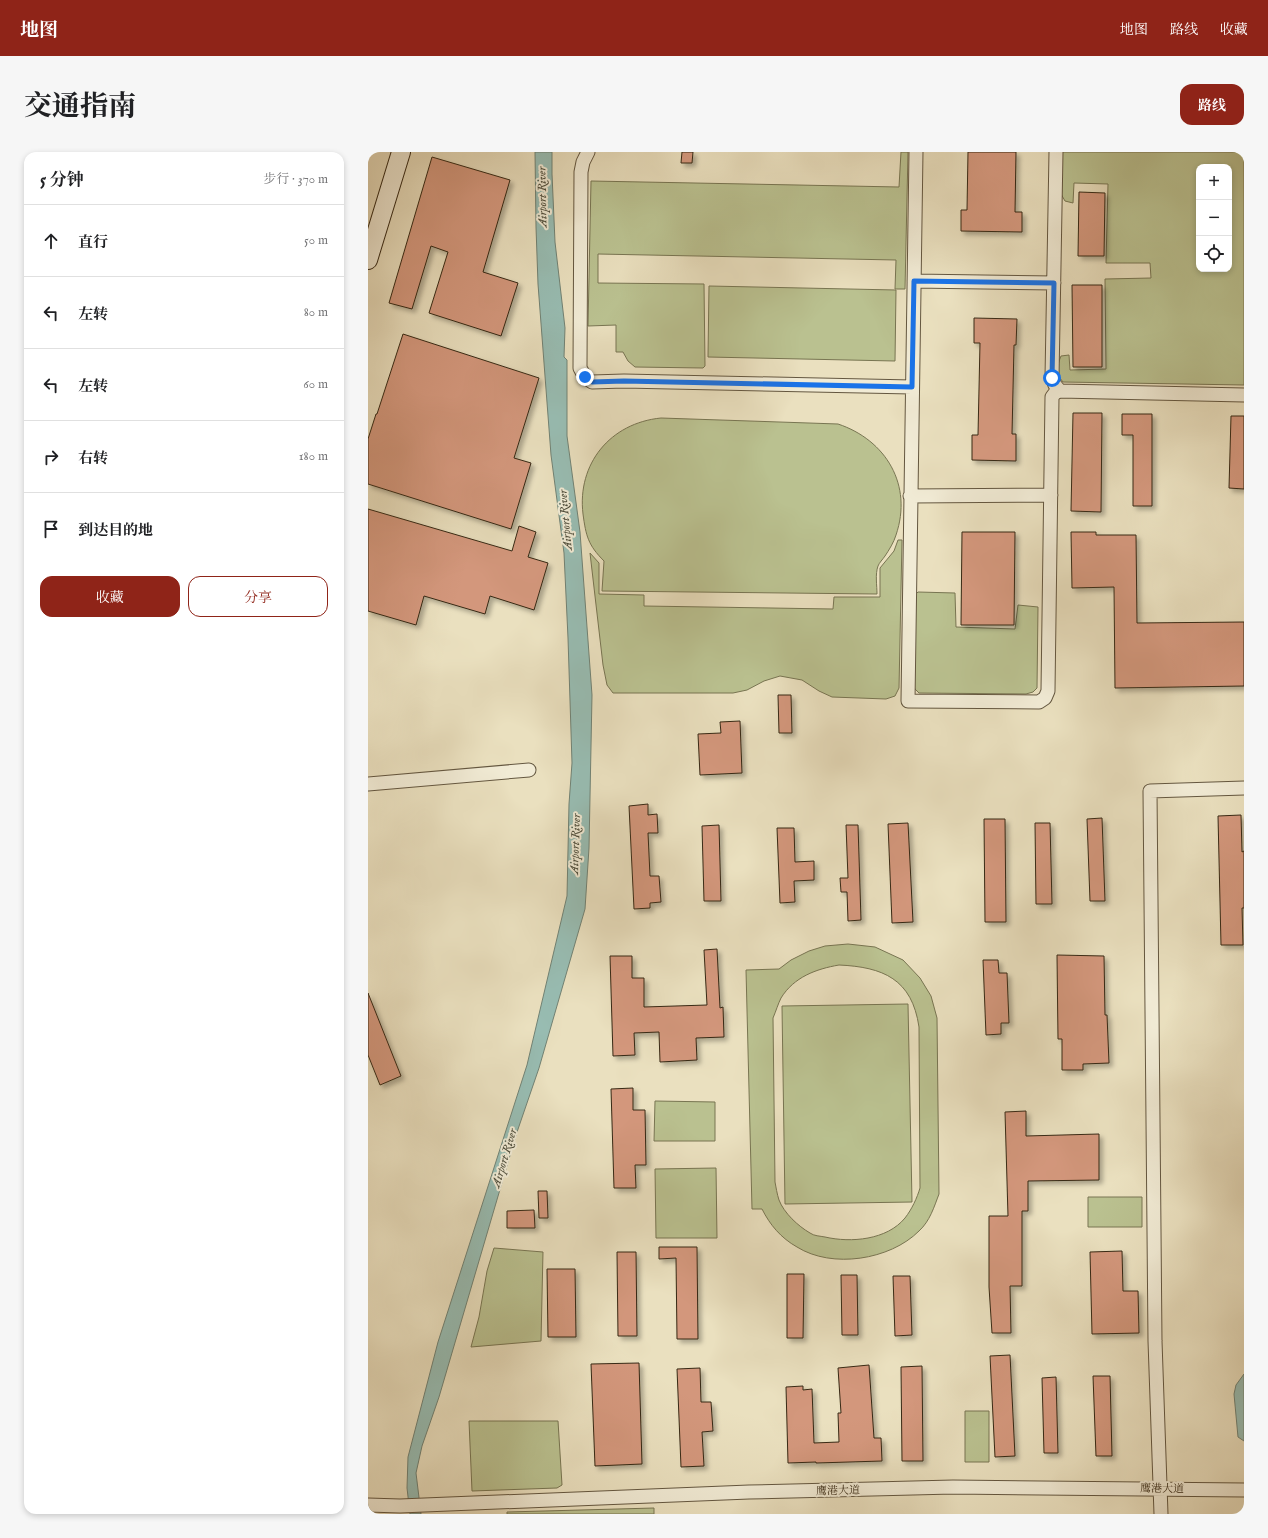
<!DOCTYPE html>
<html lang="zh">
<head>
<meta charset="utf-8">
<style>
  :root { --surface:#fff; --page:#f6f6f6; --text:#202124; --muted:#757577; --line:#e0e0e0; --accent:#8f2418 }
  body { margin:0; font-family:"IM FELL English","Noto Serif SC",serif; background:var(--page); color:var(--text) }
  .controls { position:absolute; right:12px; top:12px; display:grid; overflow:hidden; border-radius:8px; box-shadow:0 2px 6px #0003 }
  .controls button { width:36px; height:36px; display:grid; place-items:center; padding:0; border:0; border-bottom:1px solid var(--line); background:var(--surface); color:var(--text); font:20px sans-serif }
  .stop { position:absolute; width:12px; height:12px; margin:-9px; border:3px solid #1a73e8; border-radius:50%; background:#fff }
  .stop.end { background:#1a73e8; border-color:#fff; box-shadow:0 1px 4px #0008 }
  .list { margin:0; padding:0; list-style:none }
  h2 { display:flex; justify-content:space-between; align-items:center; height:52px; margin:0; padding:0 16px; font-size:17px }
  h2 small { font-size:13px; font-weight:400; color:var(--muted) }
  .list li { display:grid; grid-template-columns:26px 1fr auto; gap:12px; align-items:center; box-sizing:border-box; height:72px; padding:0 16px; border-top:1px solid var(--line) }
  .list b { display:block; font-size:15px; white-space:nowrap }
  .list em { font-size:13px; font-style:normal; color:var(--muted) }
  .actions { display:flex; gap:8px; padding:12px 16px }
  .actions a { flex:1; padding:9px 0; border:1px solid var(--accent); border-radius:12px; text-align:center; font-size:14px; color:var(--accent) }
  .actions .main { background:var(--accent); color:#fff }
  .icon { flex:none; width:22px; height:22px; fill:none; stroke:currentColor; stroke-width:2; stroke-linecap:round; stroke-linejoin:round }
  .map { position:relative; flex:none; width:876px; height:1362px; overflow:hidden; border-radius:12px }
  header { display:flex; align-items:center; gap:24px; box-sizing:border-box; height:56px; padding:0 20px; background:var(--accent); color:#fff }
  header strong { font-size:19px }
  nav { display:flex; gap:22px; margin-inline-start:auto; font-size:14px }
  .intro { display:flex; align-items:center; justify-content:space-between; box-sizing:border-box; height:96px; padding:0 24px }
  h1 { margin:0; font-size:28px }
  .button { padding:10px 18px; border-radius:12px; background:var(--accent); color:#fff; font-size:14px; font-weight:700 }
  main { display:flex; gap:24px; padding:0 24px }
  aside { flex:1; background:var(--surface); border-radius:12px; box-shadow:0 2px 6px #0003 }
  .map>svg:first-child { display:block }
</style>
</head>
<body>
<header>
<strong>地图</strong>
<nav><a>地图</a><a>路线</a><a>收藏</a></nav>
</header>
<div class="intro"><h1>交通指南</h1><a class="button">路线</a></div>
<main>
<aside>
<h2>5 分钟<small>步行 · 370 m</small></h2>
<ul class="list">
<li><svg class="icon" aria-label="ahead" viewBox="0 0 24 24"><path d="M12 20V5M6 11l6-6 6 6"/></svg><div><b>直行</b></div><em>50 m</em></li>
<li><svg class="icon" aria-label="left" viewBox="0 0 24 24"><path d="M17 20v-9H6M10 6l-5 5 5 5"/></svg><div><b>左转</b></div><em>80 m</em></li>
<li><svg class="icon" aria-label="left" viewBox="0 0 24 24"><path d="M17 20v-9H6M10 6l-5 5 5 5"/></svg><div><b>左转</b></div><em>60 m</em></li>
<li><svg class="icon" aria-label="right" viewBox="0 0 24 24"><path d="M7 20v-9h11M14 6l5 5-5 5"/></svg><div><b>右转</b></div><em>180 m</em></li>
<li><svg class="icon" aria-label="arrive" viewBox="0 0 24 24"><path d="M6 21V4h12l-3 4 3 4H6"/></svg><div><b>到达目的地</b></div></li>
</ul>
<div class="actions"><a class="main">收藏</a><a>分享</a></div>
</aside>
<div class="map">
<svg width="876" height="1362" viewBox="0 0 876 1362">
  <defs>
    <filter id="shadow"><feDropShadow dx="3.5" dy="3.5" stdDeviation="2" flood-color="#0004"/></filter>
  </defs>
  <rect width="100%" height="100%" fill="#eae0bf"/>
  <filter id="stains"><feTurbulence type="fractalNoise" baseFrequency=".005" numOctaves="4"/><feColorMatrix values="0 0 0 0 .2 0 0 0 0 .09 0 0 0 0 .02 0 0 0 .5 -.17"/></filter>
  <radialGradient id="worn" r=".72"><stop offset=".6" stop-color="#630" stop-opacity="0"/><stop offset="1" stop-color="#630" stop-opacity=".3"/></radialGradient>
  <path fill="#bac190" stroke="#787552" fill-rule="evenodd" d="M533,0H540L537,137H527L528,108L230,102V131L336,132L337,214L335,216L267,215L260,209L255,200H248V173L220,174L223,29L531,35Z
    M693,0H876V233L695,230C687,221 689,214 693,204L701,203L702,218L738,217L737,127L783,126L782,111H738L740,32L706,31L705,51L697,49L693,42ZM831,15H861V117H831Z
    M341,134L528,138L527,209L340,205Z
    M293,266L470,272C518,288 545,333 528,383C526,390 521,398 517,404C515,407 511,411 510,414C507,422 509,434 509,442L234,439L236,409C220,393 218,384 215,362C209,312 242,271 293,266Z
    M530,388H534L531,536L527,544L518,547L464,545L451,539L434,528L412,524L396,529L379,538L365,541H245L239,533L235,513L222,401L231,411V442L276,443V454L465,457L466,445H512V416L526,399Z
    M550,440L587,441L588,475L647,477L650,453L670,455L669,536L665,540L658,542L551,541L547,537L544,530L546,444Z
    M480,792L507,795L535,808L552,826L563,844L569,866L571,1042C566,1055 562,1069 551,1079C522,1108 464,1117 429,1095C413,1086 402,1073 394,1057H384L378,818L411,817L423,808L441,799L457,794ZM471,813C515,815 544,827 551,875L552,1036C549,1046 544,1057 537,1066C519,1088 483,1091 457,1085C452,1084 446,1084 442,1081C430,1074 416,1061 411,1048C409,1042 408,1035 407,1030L405,866C408,859 410,852 413,846C426,825 448,817 471,813Z
    M540,852L544,1050L417,1052L414,854Z
    M287,949L347,950V989H286Z
    M348,1016L349,1086H288L287,1017Z
    M720,1045H774V1075H720Z
    M126,1096L175,1100L173,1189L103,1195L111,1165L119,1119Z
    M597,1259H621V1310H597Z
    M101,1269H190L194,1333L189,1336L104,1339Z
    M286,1356V1362H139V1360Z"/>
  <path fill="#98bdb3" stroke="#718274" d="M167,0H184V22L187,90L197,176L196,205L199,208V284L212,380L224,543L221,696L217,757L171,916L148,983L71,1245L54,1294L48,1321L53,1362H42L39,1336L40,1305L70,1190L159,913L199,744L201,652L204,611L200,486L196,401L183,303L170,132L168,75Z
    M876,1222V1289L870,1285L866,1242L868,1233Z"/>
  <path fill="#d3977b" stroke="#372915" filter="url(#shadow)" d="M314,0H325L324,11H313Z
    M600,0H648L647,60H654V80L593,79V58H599Z
    M64,5L142,28L115,120L150,131L133,184L61,161L80,100L63,94L44,157L21,151Z
    M711,40L737,41L736,104H710Z
    M704,133H734V215H705Z
    M606,166L649,167L648,193H646L644,282H648V309L604,308V283H610L612,191H606Z
    M35,182L171,226L146,306L163,311L143,377L0,332V287L8,262H9Z
    M705,261H734L733,360L703,359Z
    M754,262H784V354H765V283H754Z
    M863,264H876V337L861,336Z
    M0,357L144,399L151,374L168,380L160,405L180,411L166,458L122,444L117,462L56,444L48,473L0,459Z
    M594,380H647L646,473H593Z
    M703,380H728V383H768L769,471L876,470V534L747,536L746,435L704,436Z
    M410,543H423L424,581H411Z
    M372,569L374,621L332,623L330,582L353,581L352,570Z
    M280,652V663L289,662L290,681H280L282,724H291L293,750L282,751V756L266,757L261,654Z
    M873,663L874,700L876,699V756H874L875,793H853L850,664Z
    M734,666L737,749H722L719,667Z
    M616,667H637L638,770H617Z
    M540,671L545,770L524,771L520,672Z
    M667,671H682L684,752H668Z
    M351,673L353,749H336L334,674Z
    M478,673H490L493,768L480,769L479,740H473L472,726H480Z
    M409,676H426L427,710L446,709V728L426,729L427,750L412,751Z
    M349,797L352,856L355,855L356,885L328,886L329,908L292,910L291,880L266,881L267,903L245,904L242,804H264V826H276V855L339,853L336,798Z
    M689,803L736,804L737,863H739L741,911L715,912V918H694V887H690Z
    M615,808H630L631,821H639L641,871H633V882L618,883Z
    M0,841L33,924L12,933L0,903Z
    M265,936V958H277L278,1013H267L268,1036H246L243,937Z
    M658,959V984L731,982V1028L660,1029V1059H654V1134H642L643,1181H624L621,1135V1064H640L637,960Z
    M170,1039H179L180,1066H171Z
    M166,1058L167,1076H139V1059Z
    M291,1095H329L330,1187H309L308,1106L291,1107Z
    M754,1099L755,1139H770L771,1181L724,1182L722,1100Z
    M249,1100H268L269,1184H250Z
    M179,1117H207L208,1185H180Z
    M419,1122H436L435,1186H419Z
    M473,1123H489L490,1183H474Z
    M525,1124H542L544,1183L527,1184Z
    M642,1203L647,1304L627,1305L622,1204Z
    M271,1211L274,1312L227,1314L223,1212Z
    M501,1213L506,1286H513L514,1309L448,1311V1310L420,1311L418,1235L435,1234V1238L444,1237L446,1291L471,1290L470,1261H473L470,1216Z
    M554,1214L555,1309H534L533,1215Z
    M332,1216L333,1250H343L345,1279L334,1280L336,1314L313,1315L309,1217Z
    M725,1224H742L744,1304H728Z
    M688,1225L690,1301H676L674,1226Z"/>
  <g fill="none" stroke-linecap="round" stroke-linejoin="round">
    <g stroke="#645740" stroke-width="15">
      <path id="street" d="M220,0L215,10L213,20L212,216L217,225L224,230L256,229L544,235
        M548,0L540,549L671,550L677,546L680,539L684,245L687,241L692,239L876,243
        M688,0L684,226L687,233L692,239
        M546,129L686,131
        M542,344L683,343
        M0,632L161,618
        M0,1353L32,1354L381,1340L585,1335L876,1338
        M793,1362L787,1189L782,639L876,636"/>
    </g>
    <g stroke="#372915" stroke-width="20">
      <path id="secondary" d="M0,108L33,0"/>
    </g>
    <use href="#street" stroke="#f1ebd5" stroke-width="13"/>
    <use href="#secondary" stroke="#f1ebd5" stroke-width="18"/>
  </g>
  <g fill="none" stroke-linecap="round" stroke-linejoin="round">
    <path stroke="#1a73e8" stroke-width="5" d="M217,225L224,230L256,229L544,235L546,129L686,131L684,226"/>
  </g>
  <g text-anchor="middle" stroke-width="4" stroke-linejoin="round" paint-order="stroke">
    <g font-size="11" fill="#372915" stroke="#f1ebd5">
      <text transform="translate(794 1336) rotate(1)" y="4">鹰港大道</text>
      <text transform="translate(470 1338) rotate(-1)" y="4">鹰港大道</text>
    </g>
    <g font-size="12" font-style="italic" fill="#4f4e3c" stroke="#f1ebd5">
      <text transform="translate(174 45) rotate(-91)" y="4">Airport River</text>
      <text transform="translate(197 368) rotate(-95)" y="4">Airport River</text>
      <text transform="translate(207 692) rotate(-88)" y="4">Airport River</text>
      <text transform="translate(136 1006) rotate(-73)" y="4">Airport River</text>
    </g>
  </g>
  <rect width="100%" height="100%" filter="url(#stains)"/>
  <rect width="100%" height="100%" fill="url(#worn)"/>
</svg>
<div class="controls">
<button>+</button>
<button>−</button>
<button><svg class="icon" aria-label="locate" viewBox="0 0 24 24"><circle cx="12" cy="12" r="6"/><path d="M12 2v4M12 18v4M2 12h4M18 12h4"/></svg></button>
</div>
<div class="stop" style="left:684px;top:226px"></div>
<div class="stop end" style="left:217px;top:225px"></div>
</div>
</main>
</body>
</html>
